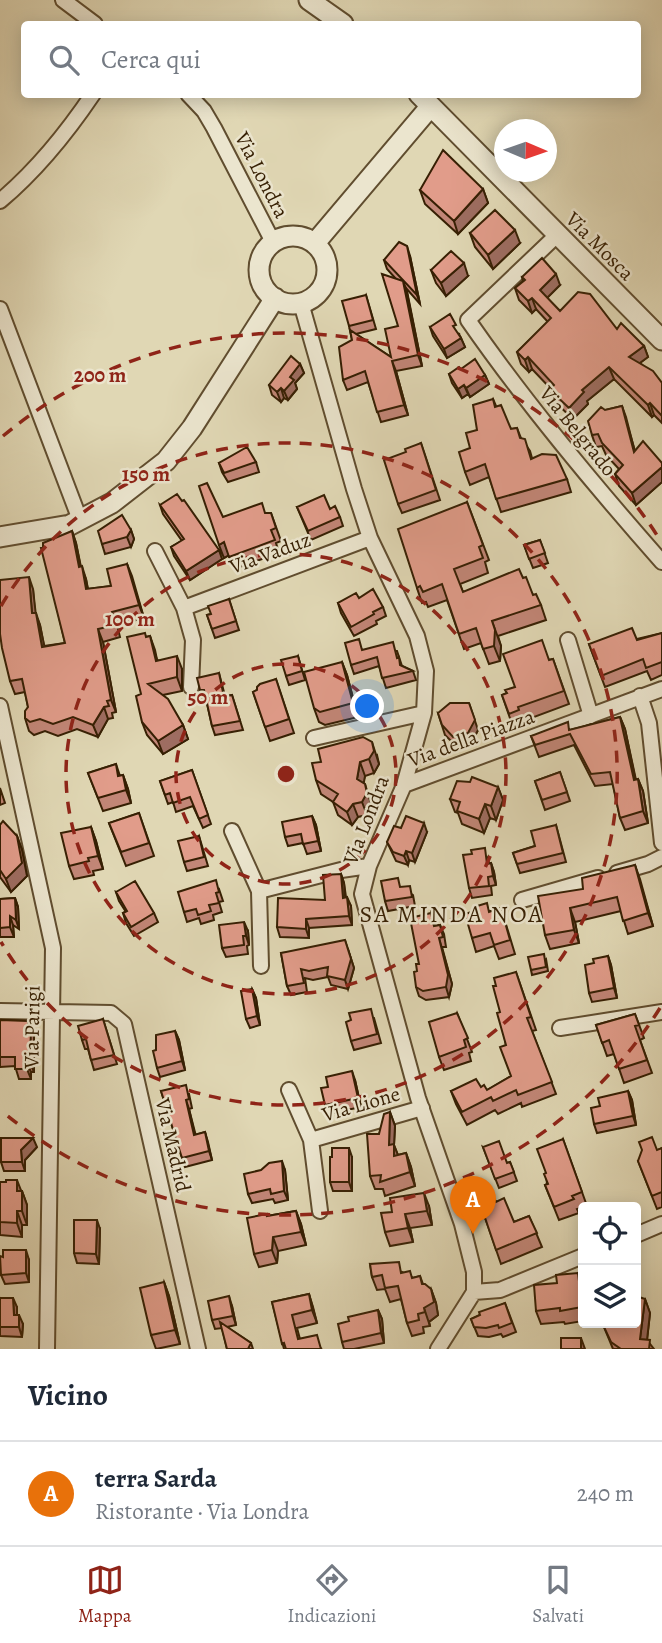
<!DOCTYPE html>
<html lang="it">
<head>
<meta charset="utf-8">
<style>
  :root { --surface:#fff; --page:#f6f6f7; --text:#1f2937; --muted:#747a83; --line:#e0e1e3; --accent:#8f2418 }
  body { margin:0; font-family:Alegreya,serif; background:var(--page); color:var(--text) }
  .controls { position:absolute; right:21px; bottom:21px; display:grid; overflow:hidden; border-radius:7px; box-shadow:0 4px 18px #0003 }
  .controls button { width:63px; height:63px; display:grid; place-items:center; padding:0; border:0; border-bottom:2px solid var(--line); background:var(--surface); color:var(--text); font:35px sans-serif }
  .compass { position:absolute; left:494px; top:119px; width:63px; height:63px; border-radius:50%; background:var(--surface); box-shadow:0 4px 18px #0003; rotate:92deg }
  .you { position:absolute; left:368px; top:707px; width:24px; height:24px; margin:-18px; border:5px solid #fff; border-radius:50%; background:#1a73e8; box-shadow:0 0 0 10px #1a73e833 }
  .badge { display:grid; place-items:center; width:46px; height:46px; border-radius:50%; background:var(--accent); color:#fff; font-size:23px; font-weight:700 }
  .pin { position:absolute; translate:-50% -58px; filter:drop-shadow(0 2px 4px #0008) }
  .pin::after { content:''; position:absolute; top:37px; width:24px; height:21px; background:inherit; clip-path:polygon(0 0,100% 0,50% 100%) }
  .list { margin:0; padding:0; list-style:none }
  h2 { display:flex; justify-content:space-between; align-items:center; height:91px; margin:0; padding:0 28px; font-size:30px }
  h2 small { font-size:23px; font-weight:400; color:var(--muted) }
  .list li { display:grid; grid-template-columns:46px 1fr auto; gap:21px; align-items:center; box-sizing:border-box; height:105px; padding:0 28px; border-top:2px solid var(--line) }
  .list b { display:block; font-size:26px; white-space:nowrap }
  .list p { margin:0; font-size:23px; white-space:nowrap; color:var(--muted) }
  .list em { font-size:23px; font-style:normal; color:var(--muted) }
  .icon { flex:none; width:38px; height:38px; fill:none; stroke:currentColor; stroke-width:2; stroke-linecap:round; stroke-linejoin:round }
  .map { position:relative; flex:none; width:662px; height:1349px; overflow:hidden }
  .search { position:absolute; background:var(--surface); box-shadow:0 4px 18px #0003; left:21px; right:21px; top:21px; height:77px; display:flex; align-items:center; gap:18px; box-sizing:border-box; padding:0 24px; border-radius:7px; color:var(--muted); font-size:26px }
  .sheet { height:196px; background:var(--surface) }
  nav { display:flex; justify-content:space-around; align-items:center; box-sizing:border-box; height:98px; border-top:2px solid var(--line); background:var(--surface); font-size:19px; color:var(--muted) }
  nav a { display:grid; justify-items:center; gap:4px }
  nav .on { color:var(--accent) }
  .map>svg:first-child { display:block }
</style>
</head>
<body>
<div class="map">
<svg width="662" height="1349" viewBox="0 0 662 1349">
  <rect width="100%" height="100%" fill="#e0d7b4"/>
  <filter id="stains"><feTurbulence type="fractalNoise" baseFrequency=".00286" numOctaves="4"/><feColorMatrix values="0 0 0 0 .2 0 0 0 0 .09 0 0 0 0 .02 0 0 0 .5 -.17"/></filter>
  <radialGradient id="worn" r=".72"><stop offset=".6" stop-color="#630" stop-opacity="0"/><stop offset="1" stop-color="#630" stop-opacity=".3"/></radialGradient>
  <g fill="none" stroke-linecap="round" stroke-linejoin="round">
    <g stroke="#604d2f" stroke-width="18">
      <path id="minor" d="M63,0L95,24
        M188,94L204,111L214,128L273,242
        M0,201C37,170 66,134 93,94
        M557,235L468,320C527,405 593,484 662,562
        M301,303L354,489L370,538L417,636L426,671L424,713L404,785L369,866L362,894L418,1098L462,1224L474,1272V1292L438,1349
        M0,309L80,520
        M155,551L184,608L370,538
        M184,608L193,640L191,687
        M568,640L591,716
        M640,696L649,723L662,843
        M0,706L53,948L47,1349
        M314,738L424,713
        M404,785L662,689
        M232,831L259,891L261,966
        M617,873L648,864L662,857
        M259,891L341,870L369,866
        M522,900L598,878
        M0,1011L111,1013L124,1024L198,1349
        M560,1028L662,1012
        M289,1090L311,1140L320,1211
        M311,1140L422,1108
        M636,1235L662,1224
        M474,1292L500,1290L583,1256"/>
    </g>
    <g stroke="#604d2f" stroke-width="23">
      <path id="tertiary" d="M309,0L343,24
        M419,94L662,340
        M259 270a34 34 0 1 1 68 0a34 34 0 1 1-68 0Z
        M315,243L430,107
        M0,537L70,525L112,503L166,461L192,428L275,298"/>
    </g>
    <use href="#minor" stroke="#ebe5ce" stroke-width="14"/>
    <use href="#tertiary" stroke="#ebe5ce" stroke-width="19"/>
  </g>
  <path fill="#c28677" stroke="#361f03" stroke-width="2" d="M483,189L488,203L458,234L425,204L420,190Z
    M470,233L520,243L493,269L475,247Z
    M410,256L420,304L406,288L422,366L396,371L408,415L381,422L368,382L347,390L343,380L352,340L349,326L366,295L376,329L356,334L391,357L398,326L396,279L387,269L384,260Z
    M431,270L468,276L446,296L436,283Z
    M522,277L560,285L547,298L560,311L617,329L644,346L648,357L640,363L662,383V423L654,415L652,417L614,379L587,401L588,404L573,419L554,401L550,390L551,389L532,369L529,372L521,364L517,352L548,322L536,309L532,313L519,300L515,288L523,281Z
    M430,327L460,334H459L465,347L447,358L433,336Z
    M300,364L304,373L295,383L297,389L288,400L284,398L281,402L272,395L269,385Z
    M461,369L485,375L489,384L470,397L468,394L462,398L452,383L449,374Z
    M493,399L496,406L511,429L517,428L521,438L530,451L532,458L567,479L571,492L501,512L489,477L470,485L465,472L470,448L477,430Z
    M622,406L635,451L662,463V482L636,505L619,486L615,474L619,469L606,455L602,446L596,447L592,435L605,410Z
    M421,443L440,500L402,513L398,504L406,452Z
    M256,462L259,472L228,482L222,472L219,463Z
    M467,502L489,560L485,562L488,573L460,584L463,592L523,578L533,595L541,605L546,620L498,636L501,646L500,661L489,664L481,643L464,649L447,600L428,607L426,602L422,603L417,588Z
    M160,505L222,559L190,580L174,556L171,547L182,541L163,514Z
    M297,507L330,509L340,517L343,526L311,540Z
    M265,513H271L281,541L276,543L279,553L234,569L229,555L224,558L223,517Z
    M131,530L134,539L131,547L105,554L102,544Z
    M72,531L76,543L81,567L86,579L88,589L111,586L127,564L144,618L117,625L120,637L103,642L116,712L112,713L113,718L108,719L98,737L77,729L58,736L45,731L34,735L29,731L25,718L28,707L25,692L15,694L10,681L33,589L35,613L40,625L44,646L65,643L43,548Z
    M540,540L548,563L533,568L524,545Z
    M359,598L383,607L386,616L376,621L377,624L354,636L341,613L338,603Z
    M229,599L239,630L215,638L207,615L211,614Z
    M662,633V675L651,680L647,671L605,687L589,644L637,639Z
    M150,636L157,660L182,669V691L163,695L183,725L188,739L163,754L147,735L142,722L141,694L146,637Z
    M363,650L397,651L402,666L413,671L416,680L386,688L379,666L354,674L351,665Z
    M298,656L305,680L289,685L286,676Z
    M553,659L569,704L523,721L524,724L513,727L502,695L507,693L549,660Z
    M342,662L347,675L358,717L325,725L319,722L314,708Z
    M219,673L225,696L232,695L243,730L215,735L212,726L206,699L203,700L200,690Z
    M276,679L294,733L270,741L253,692L257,690Z
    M438,713L478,730L472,742L456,746L445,735Z
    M620,717L625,729L636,780L638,779L643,791L648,823L625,830L620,818L613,784L595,786L574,745L539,757L531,736L570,730Z
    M377,755L379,764L374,773L365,776L363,783L369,797L372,807L367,815L358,817L352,825L338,815L333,802L321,794L316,780Z
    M116,764L120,776L123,775L128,789L131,803L103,811L88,773Z
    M192,770L211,824L203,828L193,806L176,812L173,802L168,804L160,781Z
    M560,772L570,801L545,810L535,781Z
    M498,787L503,800L496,820L490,818L484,833L462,824L458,813L455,812L450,799Z
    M0,788L5,803L0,805Z
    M139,813L154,856L126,866L109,823Z
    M312,816L316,825L321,851L307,854L303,843L288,846L285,837Z
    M0,825L17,836L22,850L27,876L11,892L0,877Z
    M556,825L566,862L520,873L513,853L535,846Z
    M91,827L96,841L103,869L93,871L94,875L74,879L69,866Z
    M401,828L427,832L415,862L409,860L408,865L396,861L387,842Z
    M199,836L208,866L187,871L184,862Z
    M488,857L489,863H491L494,872L496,885L491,886L492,895L472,898L469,888Z
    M635,865L653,926L628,934L621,911L575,922L579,943L550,949L545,935L583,889Z
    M341,874L344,883L346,897L351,906L352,925L309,928V938L280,937L277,927L325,900Z
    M401,887L413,895L415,906L388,911L385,901Z
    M219,889L223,901L219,902L222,912L213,915L214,920L201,924L199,918L187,922L184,912Z
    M116,892L154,913L158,922L134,936L126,923L123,913L126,912L119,901Z
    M15,898L18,907L19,929L13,925L14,937H0V899Z
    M501,908L515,954L499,959L494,946L476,952L472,938L490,911Z
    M431,913L435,925H440L444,934L446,947H442L452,984L449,997L426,1000L419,996L416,987L419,964Z
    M248,931L249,945L247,946L248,954L226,957L222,948Z
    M348,949L354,968L348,989L331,985L328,977L313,980L305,978L307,992L291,995L287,986L281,953Z
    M608,956L611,965L617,998L592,1002L589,993L594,963Z
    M546,959L548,971L532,975L531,970Z
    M516,972L536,1030L532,1031L556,1094L522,1107L521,1103L498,1114L495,1110L467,1125L456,1104L451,1091L481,1087L487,1090L511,1076L496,986Z
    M252,989L256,998L260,1025L250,1028L246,1019Z
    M457,1013L472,1052L469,1053L471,1061L444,1070L439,1057Z
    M635,1014L644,1038L640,1040L652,1073L624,1083L614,1054L607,1056L596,1025Z
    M374,1018L381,1043L354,1050L351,1041V1020Z
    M103,1019L117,1064L94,1070L88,1049H85L82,1040Z
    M0,1020L28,1021L34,1037V1072H31V1079H19L15,1066L0,1067Z
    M175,1031L179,1040L185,1070L160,1077L157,1068L156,1050Z
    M355,1080L361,1107L328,1114L325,1105L328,1087Z
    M161,1091L189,1094L192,1108L189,1109L195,1135L205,1132L212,1160L185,1167Z
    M628,1091L632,1100L636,1125L597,1133L594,1124Z
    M390,1112L395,1126L394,1145L398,1155L406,1153L411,1167L415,1186L385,1196L383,1189H375L370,1176L379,1134Z
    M563,1139L587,1206L577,1209L579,1213L559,1220L545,1185L547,1184L546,1173Z
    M37,1147L25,1160V1171H4L1,1162Z
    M483,1147L507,1163L510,1162L517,1181L499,1188Z
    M662,1148V1207L657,1209L638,1161Z
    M332,1157H352V1191H333L330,1182Z
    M285,1170L288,1200L275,1203L273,1199L252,1203L248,1194Z
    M0,1182L22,1191L27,1205V1225H22V1237L0,1235Z
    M496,1202L514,1222L529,1216L542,1247L501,1264L480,1203Z
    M429,1206L432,1225L410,1228L413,1242L390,1246L385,1232L392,1212Z
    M296,1211L301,1224L306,1245L278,1251L277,1263L259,1267L254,1254L268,1216Z
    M100,1229L99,1264L77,1263L74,1253Z
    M29,1260V1282L5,1284L1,1275Z
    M370,1264L402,1272L413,1278L420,1276L423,1284L431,1289L436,1303L438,1315L429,1322L430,1326L423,1327L424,1333L412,1336L407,1323L401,1299L390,1302L385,1289L377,1290L372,1277Z
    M578,1273L583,1286V1321L565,1324L564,1322L541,1324L536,1311Z
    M164,1282L169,1296L180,1344L156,1349L151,1335Z
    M309,1294L317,1323L297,1328L300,1339L322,1349H284L272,1302Z
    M0,1298L17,1307V1315L23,1324L22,1337L0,1336Z
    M645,1299L650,1313L647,1340L654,1349H613L604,1327H618Z
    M505,1303L516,1332L503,1337L501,1334L489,1337L478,1336L471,1319Z
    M232,1306L236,1325L227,1327L251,1343L253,1349H227L222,1328L215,1329L212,1320Z
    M378,1310L382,1319L384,1343L354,1349H344L342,1342L349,1321Z"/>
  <path fill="#9e6d61" stroke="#361f03" stroke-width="2" d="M483,189L488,203L458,234L454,221Z
    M515,230L520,243L493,269L488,255Z
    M407,246L410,256L420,304L417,295Z
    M464,263L468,276L446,296L441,283Z
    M556,274L560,285L544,301L540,290Z
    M403,281L407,291L422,366L418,355Z
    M532,298L536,309L532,313L528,301Z
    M461,338L465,347L447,358L444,349Z
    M644,346L648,357L633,368L629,357Z
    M528,357L532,369L529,372L525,360Z
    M392,361L396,371L408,415L404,405Z
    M300,364L304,373L295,383L297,389L288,400L284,391L290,377Z
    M609,367L614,379L587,401L588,404L573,419L569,408L582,390Z
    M485,375L489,384L470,397L466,388Z
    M464,385L468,394L462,398L458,389Z
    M281,388L284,398L281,402L277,392Z
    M650,403L654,415L652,417L648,405Z
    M622,406L626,417L638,464L634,452Z
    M662,467V482L636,505L632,493Z
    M131,530L134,539L131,547L127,537Z
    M72,531L76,543L83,579L79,567Z
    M224,542L229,555L224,558L219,545Z
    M219,550L222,559L190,580L186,571Z
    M127,564L132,576L144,618L139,605Z
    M82,566L86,579L90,602L86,589Z
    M29,577L33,589L37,625L32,613Z
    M36,613L40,625L47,659L42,647Z
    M492,621L501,646L500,661L494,646Z
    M98,629L103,642L116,712L111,700Z
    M150,636L155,650L160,674L156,661Z
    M177,656L182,669V691L177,677Z
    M342,662L347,675L358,717L353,703Z
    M469,703L478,730L472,742L468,733Z
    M104,707L108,719L98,737L93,725Z
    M620,717L625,729L638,792L634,780Z
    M183,725L188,739L163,754L158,741Z
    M372,742L379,764L374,773L369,759Z
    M360,762L365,776L362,793L357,779Z
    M123,775L128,789L131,803L126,790Z
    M638,779L643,791L648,823L643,811Z
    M365,784L372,807L367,815L362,802Z
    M498,787L503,800L496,820L491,806Z
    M353,804L358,817L352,825L347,812Z
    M485,804L490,818L484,833L479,819Z
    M312,816L316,825L321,851L318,841Z
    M424,823L427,832L415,862L412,853Z
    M91,827L96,841L103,869L98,856Z
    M17,836L22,850L27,876L11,892L6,879Z
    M406,851L409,860L408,865L404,856Z
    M491,863L494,872L496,885L493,876Z
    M635,865L640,879L653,926L648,913Z
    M341,874L344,883L346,907L343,898Z
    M347,897L351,906L352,925L349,916Z
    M15,898L18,907L19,929L16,920Z
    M570,908L575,922L579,943L574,930Z
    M10,916L13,925L14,937L10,927Z
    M306,919L309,928V938L306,929Z
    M244,922L248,931L249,945L246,936Z
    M439,938L452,984L449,997L446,987Z
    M345,940L354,968L348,989L345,980Z
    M608,956L611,965L617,998L614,988Z
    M252,989L256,998L260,1025L257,1016Z
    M28,1021L34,1037V1072L30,1063Z
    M175,1031L179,1040L185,1070L182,1061Z
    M27,1063L31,1072V1079L27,1069Z
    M352,1071L355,1080L361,1107L358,1098Z
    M628,1091L632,1100L636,1125L633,1116Z
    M186,1100L189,1109L198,1144L194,1135Z
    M390,1112L395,1126L394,1145L399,1158V1170L389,1145Z
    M205,1132L208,1142L212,1160L209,1151Z
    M33,1138L37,1147L25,1160V1171L22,1162L21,1150Z
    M349,1148L352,1157V1191L349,1182Z
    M406,1153L411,1167L415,1186L410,1172Z
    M282,1161L285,1170L288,1200L284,1191Z
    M17,1180L22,1193L17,1191Z
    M22,1191L27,1205V1225L22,1211Z
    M424,1193L429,1206L432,1225L427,1211Z
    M17,1211L22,1225V1237L17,1223Z
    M296,1211L301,1224L306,1245L301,1232Z
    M405,1214L410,1228L413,1242L408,1228Z
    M97,1220L100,1229L99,1264L96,1254Z
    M273,1237L278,1251L277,1263L272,1250Z
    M26,1250L29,1260V1282L26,1273Z
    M578,1273L583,1286V1310L582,1307Z
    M164,1282L169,1296L180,1344L175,1330Z
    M431,1289L436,1303L438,1315L429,1322L430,1326L424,1308Z
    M309,1294L313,1307L317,1323L312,1310Z
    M229,1296L232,1306L236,1325L233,1316Z
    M13,1298L17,1307V1324L14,1315Z
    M645,1299L650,1313L646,1349L640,1339Z
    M378,1310L382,1319L384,1343L381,1333Z
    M19,1315L23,1324L22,1337L19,1327Z
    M581,1338L585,1349H581Z"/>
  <path fill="#e19c8a" stroke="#361f03" stroke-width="2" d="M443,150L483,189L454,221L420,190Z
    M495,210L515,230L488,255L470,233Z
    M399,242L407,246L417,295L384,260Z
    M451,251L464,263L441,283L431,270Z
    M542,258L556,274L540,290L560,311L578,292L590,294L617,329L621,323L644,346L629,357L653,371L662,383V416L650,403L648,405L609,367L582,390L584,392L569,408L550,390L554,385L528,357L525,360L517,352L551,318L532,298L528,301L515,288L525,280L522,277Z
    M382,274L403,281L418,355L392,361L404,405L377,412L365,371L343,380L339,347L352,340L350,330L391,357L385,329L398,326Z
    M366,295L373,320L349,326L342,301Z
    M450,314L456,325L453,326L461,338L444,349L430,327Z
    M291,356L300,364L290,377L294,380L284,391L281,388L277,392L269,385Z
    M475,359L485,375L466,388L464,385L458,389L449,374L459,367L461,369Z
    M493,399L495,407L501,405L511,429L517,428L520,438L525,439L531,459L542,454L556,455L567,479L496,499L485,464L465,472L459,452L470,448L466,433L477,430L473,405Z
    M622,406L634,452L643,441L662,463V467L632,493L615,474L623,465L602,443L598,434L592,435L588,421L601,407L605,410Z
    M421,443L436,490L398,504L384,460L406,452L405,449Z
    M247,447L256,462L224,473L219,463Z
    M207,483L223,517L262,503L265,513H271L276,528L271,530L275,540L229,557L224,542L219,545L199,486Z
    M177,494L182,501L184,500L219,550L186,571L171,547L184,539L160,505Z
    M324,495L330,509L335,506L340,517L308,531L297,507Z
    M467,502L483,545L479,547L483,558L454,569L463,592L519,569L523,578L526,577L533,595L536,594L541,605L492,621L495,630L494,646L483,649L476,628L459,634L442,584L423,592L420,586L417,588L398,529Z
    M122,515L131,530L127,537L102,544L98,531Z
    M72,531L79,567L82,566L86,589L111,586L107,569L127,564L139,605L112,612L116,625L98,629L111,700L107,701L109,706L104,707L93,725L73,717L53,724L40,719L30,722L25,718V711L28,707L22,679L10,681L2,648L0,634V580L29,577L32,613H36L42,647L65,643L41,548H43V543Z
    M540,540L545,553L529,559L524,545Z
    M373,589L383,607L373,612L374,614L351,627L338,603L356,593L359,598Z
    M229,599L236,621L212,629L207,615L211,614L208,606Z
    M632,628L637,640L662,633V662L646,668L643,659L601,676L589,644Z
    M145,633L146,637L150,636L156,661L177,656V677L148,684L168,699L183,725L158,741L142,722L136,696L141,694L127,637Z
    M359,639L362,650L393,642L397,658L399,657L400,665L413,671L382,678L377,657L351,665L345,643Z
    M542,640L549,660L553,659L564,691L518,707L519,710L509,714L502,695L507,693L505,690L515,687L503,654Z
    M298,656L302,671L286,676L281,660Z
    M342,662L353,703L320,712L314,708L304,672Z
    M219,673L224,697L232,695L240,721L212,726L204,690H200L197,678Z
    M276,679L289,719L265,727L253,692L257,690V687L260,684Z
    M450,703H469L475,720L468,733L453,737L442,725L438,713Z
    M620,717L634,780L638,779L643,811L620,818L610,772L591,774L570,734L535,745L531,736L568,722L569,730Z
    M363,737L372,742L374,751L369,759L360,762L357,779L365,784L367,793L362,802L353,804L347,812L333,802L338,794L316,780L312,763L321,762L318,749Z
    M116,764L118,776L123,775L126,790L98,798L88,773Z
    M192,770L208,815L199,819L190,797L173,803L170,793L165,795L160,781Z
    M560,772L567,792L542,800L535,781Z
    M472,777L498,787L491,806L485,804L479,819L457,811L460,802L450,799L457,781L470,782Z
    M139,813L149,843L121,852L109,823Z
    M312,816L318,841L303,844L301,834L285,837L282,822Z
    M406,816L424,823L412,853L406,851L404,856L393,852L387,842L394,826L401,828Z
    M3,821L17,836L22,863L6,879L0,870V825Z
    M556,825L563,853L517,864L513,853L535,846L531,831Z
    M91,827L98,856L88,858L89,861L69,866L61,833Z
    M199,836L204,857L184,862L178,841Z
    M485,848L487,864L491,863L493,876L488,877L489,886L469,888L463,855L472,854L471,850Z
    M635,865L648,913L623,921L617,897L570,908L574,930L545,935L538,896L583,889L582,878Z
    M341,874L343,898L347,897L349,916L306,919V929L277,927L278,898L325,900L323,875Z
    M398,878L400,887L410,886L412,897L385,901L381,881Z
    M216,880L219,892L216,893L219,903L209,905L211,911L198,915L196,909L184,912L178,892Z
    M135,881L154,913L131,927L123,913L127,911L116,892Z
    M15,898L16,920L10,916V927L0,928V899Z
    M487,903L489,912L501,908L510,940L494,945L490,933L472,938L465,914L475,911L474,907Z
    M431,913L434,926L440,925L443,937L439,938L448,975L446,987L423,991L416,987L414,972L417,971L416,964H419L410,918Z
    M244,922L246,936H243L244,945L222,948L219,925Z
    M345,940L351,959L345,980L327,976L328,967L309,971L301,969L304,983L287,986L281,953Z
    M544,954L546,967L531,970L528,957Z
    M608,956L614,988L589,993L585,965L594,963L593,959Z
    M516,972L531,1017L527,1018L552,1082L518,1095L516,1090L493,1101L491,1097L462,1112L451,1091L476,1079L481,1087L484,1085L487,1090L511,1076L500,1047L506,1045L497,1013L500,1012L493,986H496L494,978Z
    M252,989L257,1016L246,1019L241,991Z
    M371,1009L377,1034L351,1041L346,1022L351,1020L349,1013Z
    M457,1013L468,1038L464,1040L466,1047L439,1057L429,1022Z
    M635,1014L639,1025L635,1026L647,1060L619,1069L609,1040L602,1043L596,1025Z
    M103,1019L114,1055L91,1060L86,1039L82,1040L78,1026Z
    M0,1020L28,1021V1028H31L30,1063H27V1069H15V1057H0Z
    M175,1031L182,1061L157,1068L153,1051L156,1050V1035Z
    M352,1071L358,1098L325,1105L321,1088L328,1087L326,1077Z
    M186,1085L189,1099L186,1100L194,1135L205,1132L209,1151L182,1158L161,1091Z
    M628,1091L633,1116L594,1124L591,1108L600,1106L598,1098Z
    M390,1112L389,1145L394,1144V1156L406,1153L410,1172L380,1182L381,1175L370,1176L367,1134H379L384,1114Z
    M652,1137L657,1150L662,1148V1192L652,1196L638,1161L642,1150L639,1142Z
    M1,1138H33L21,1150L22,1162H1Z
    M563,1139L582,1192L572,1196L574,1199L554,1207L545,1185L548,1184L544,1174L546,1173L537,1149Z
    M499,1141L507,1163L510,1162L514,1172L495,1179L483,1147Z
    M332,1148H349V1182H330V1157H332Z
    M282,1161L284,1191L271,1194L270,1189L248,1194L244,1174L261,1170L269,1163Z
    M6,1180H17V1191H22V1211H17V1223L0,1222V1182H6Z
    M424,1193L427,1211L405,1214L408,1228L385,1232L381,1213L392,1212L390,1198Z
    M494,1198L496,1202L504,1198L514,1222L529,1216L537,1233L496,1250L480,1203Z
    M296,1211L301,1232L273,1237L272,1250L254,1254L247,1218L267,1214V1216Z
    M74,1220H97L96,1254L74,1253Z
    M3,1250H26V1273L1,1275L0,1256L3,1257Z
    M399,1262L401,1273L410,1271L412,1278L420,1276L422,1284H425L431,1289L434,1302L424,1308L425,1312L418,1314L419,1320L407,1323L398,1286L385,1288L382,1275L372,1277L370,1264Z
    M578,1273L582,1307L560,1311V1308L536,1311L534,1285L557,1283L556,1275Z
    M164,1282L175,1330L151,1335L140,1288Z
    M309,1294L312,1310L292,1315L298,1339L317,1335L321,1349H286L284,1343L282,1344L272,1302Z
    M229,1296L233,1316L212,1320L208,1301Z
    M636,1296L645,1299L640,1339L650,1340L649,1349H621L611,1342L604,1327H618L619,1323H636Z
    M0,1298H13L14,1315H19V1327H0Z
    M505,1303L512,1323L499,1328L498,1325L486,1328L474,1327L471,1319L480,1315L479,1312Z
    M378,1310L381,1333L342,1342L338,1324L349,1321L348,1317Z
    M220,1322L251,1343L248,1349H227Z
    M561,1338H581V1349H561Z"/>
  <g fill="none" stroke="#8f2418" stroke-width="3.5" stroke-dasharray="12 9">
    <circle cx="286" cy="774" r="110"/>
    <circle cx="286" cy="774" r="220"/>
    <path d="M1 606A331 331 0 1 1 1 942"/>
    <path d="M660 1008A441 441 0 0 1 3 1112M3 436A441 441 0 0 1 660 540"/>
  </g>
  <g text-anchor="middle" stroke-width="5" stroke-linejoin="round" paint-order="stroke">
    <g font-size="21" fill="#361f03" stroke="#ebe5ce">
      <text transform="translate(262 175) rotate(63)" y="7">Via Londra</text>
      <text transform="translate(600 246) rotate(45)" y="7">Via Mosca</text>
      <text transform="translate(578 431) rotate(51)" y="7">Via Belgrado</text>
      <text transform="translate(270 553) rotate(-20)" y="7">Via Vaduz</text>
      <text transform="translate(471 738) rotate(-20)" y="7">Via della Piazza</text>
      <text transform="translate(366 820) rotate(-69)" y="7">Via Londra</text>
      <text transform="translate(32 1027) rotate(-89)" y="7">Via Parigi</text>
      <text transform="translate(361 1104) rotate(-16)" y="7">Via Lione</text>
      <text transform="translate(173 1145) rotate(77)" y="7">Via Madrid</text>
    </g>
    <g font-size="24" letter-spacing="2" fill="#361f03" stroke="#ebe5ce">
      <text x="452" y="922">SA MINDA NOA</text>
    </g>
  </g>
  <circle cx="286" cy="774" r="10" fill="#8f2418" stroke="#ebe5ce" stroke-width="3.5"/>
  <g font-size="21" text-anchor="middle" font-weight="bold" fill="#8f2418" stroke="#ebe5ce" stroke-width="5" stroke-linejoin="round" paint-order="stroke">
    <text x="100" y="382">200 m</text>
    <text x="146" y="481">150 m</text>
    <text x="130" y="626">100 m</text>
    <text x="208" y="704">50 m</text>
  </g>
  <rect width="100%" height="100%" filter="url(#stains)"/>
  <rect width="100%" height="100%" fill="url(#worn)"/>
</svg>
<div class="controls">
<button><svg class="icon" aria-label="locate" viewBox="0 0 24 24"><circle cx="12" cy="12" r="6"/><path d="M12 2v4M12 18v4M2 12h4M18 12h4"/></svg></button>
<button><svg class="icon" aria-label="layers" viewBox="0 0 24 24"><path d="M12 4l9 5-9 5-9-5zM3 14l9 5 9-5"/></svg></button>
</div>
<svg class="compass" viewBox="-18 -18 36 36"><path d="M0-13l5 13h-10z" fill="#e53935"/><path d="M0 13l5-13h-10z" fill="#747a83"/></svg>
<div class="you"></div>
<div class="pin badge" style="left:473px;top:1234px;background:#e8710a">A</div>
<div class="search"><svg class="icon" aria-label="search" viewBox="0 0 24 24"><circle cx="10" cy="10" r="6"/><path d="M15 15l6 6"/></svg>Cerca qui</div>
</div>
<section class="sheet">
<h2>Vicino<small></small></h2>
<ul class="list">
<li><span class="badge" style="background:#e8710a">A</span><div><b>terra Sarda</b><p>Ristorante · Via Londra</p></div><em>240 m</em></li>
</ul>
</section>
<nav>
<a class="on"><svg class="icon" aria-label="map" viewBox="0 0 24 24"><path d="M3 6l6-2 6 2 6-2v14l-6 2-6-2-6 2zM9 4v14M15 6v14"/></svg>Mappa</a>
<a><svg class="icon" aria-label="directions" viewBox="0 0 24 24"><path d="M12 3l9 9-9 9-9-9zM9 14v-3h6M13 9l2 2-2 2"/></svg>Indicazioni</a>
<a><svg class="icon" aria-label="saved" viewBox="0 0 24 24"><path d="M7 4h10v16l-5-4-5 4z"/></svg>Salvati</a>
</nav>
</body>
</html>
